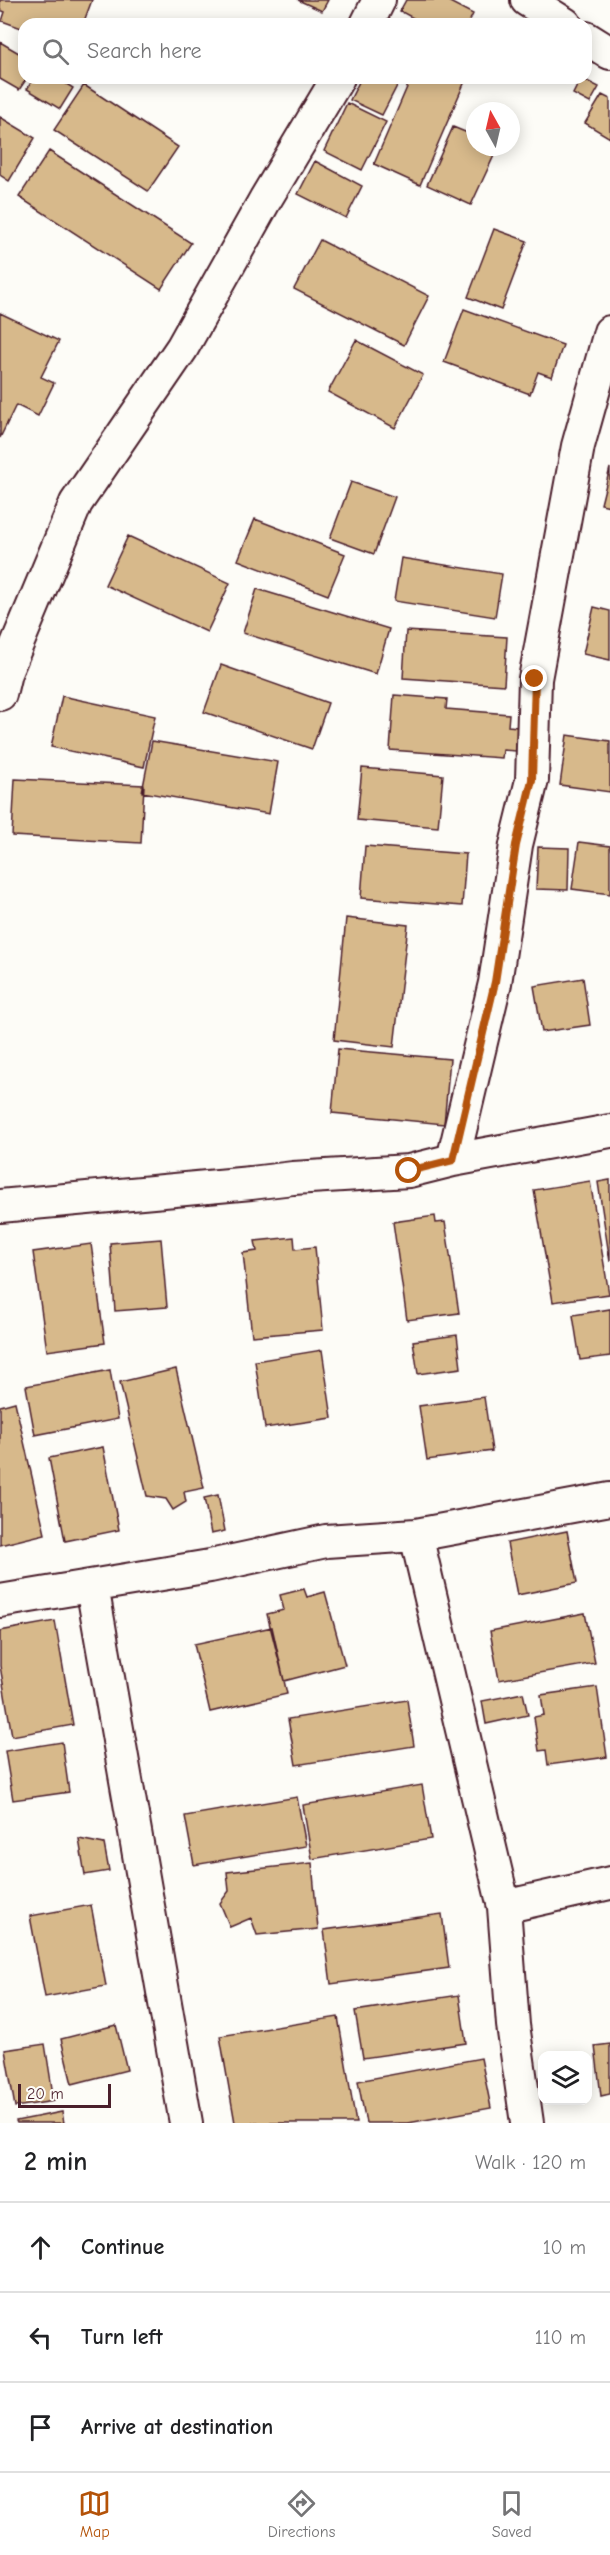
<!DOCTYPE html>
<html lang="en">
<head>
<meta charset="utf-8">
<style>
  :root { --surface:#fff; --page:#f2f2f2; --text:#202124; --muted:#757577; --line:#e0e0e0; --accent:#b45309 }
  body { margin:0; font-family:"Comic Neue",sans-serif; background:var(--page); color:var(--text) }
  .controls { position:absolute; right:18px; bottom:18px; display:grid; overflow:hidden; border-radius:12px; box-shadow:0 3px 15px #0003 }
  .controls button { width:54px; height:54px; display:grid; place-items:center; padding:0; border:0; border-bottom:2px solid var(--line); background:var(--surface); color:var(--text); font:30px sans-serif }
  .compass { position:absolute; left:466px; top:102px; width:54px; height:54px; border-radius:50%; background:var(--surface); box-shadow:0 3px 15px #0003; rotate:352deg }
  .scale { position:absolute; left:18px; bottom:15px; width:93px; box-sizing:border-box; padding-left:6px; border:3px solid #4a1f2b; border-top:0; font-size:16px; line-height:21px; white-space:nowrap; color:#4a1f2b; -webkit-text-stroke:4px #fdfcf7; paint-order:stroke }
  .stop { position:absolute; width:18px; height:18px; margin:-14px; border:4px solid #b45309; border-radius:50%; background:#fff }
  .stop.end { background:#b45309; border-color:#fff; box-shadow:0 2px 6px #0008 }
  .list { margin:0; padding:0; list-style:none }
  h2 { display:flex; justify-content:space-between; align-items:center; height:78px; margin:0; padding:0 24px; font-size:26px }
  h2 small { font-size:20px; font-weight:400; color:var(--muted) }
  .list li { display:grid; grid-template-columns:39px 1fr auto; gap:18px; align-items:center; box-sizing:border-box; height:90px; padding:0 24px; border-top:2px solid var(--line) }
  .list b { display:block; font-size:22px; white-space:nowrap }
  .list em { font-size:20px; font-style:normal; color:var(--muted) }
  .icon { flex:none; width:33px; height:33px; fill:none; stroke:currentColor; stroke-width:2; stroke-linecap:round; stroke-linejoin:round }
  .map { position:relative; flex:none; width:610px; height:2123px; overflow:hidden }
  .search { position:absolute; background:var(--surface); box-shadow:0 3px 15px #0003; left:18px; right:18px; top:18px; height:66px; display:flex; align-items:center; gap:15px; box-sizing:border-box; padding:0 21px; border-radius:18px; color:var(--muted); font-size:22px }
  .sheet { height:348px; background:var(--surface) }
  nav { display:flex; justify-content:space-around; align-items:center; box-sizing:border-box; height:84px; border-top:2px solid var(--line); background:var(--surface); font-size:16px; color:var(--muted) }
  nav a { display:grid; justify-items:center; gap:3px }
  nav .on { color:var(--accent) }
  .map>svg:first-child { display:block }
</style>
</head>
<body>
<div class="map">
<svg width="610" height="2123" viewBox="0 0 610 2123">
  <rect width="100%" height="100%" fill="#fdfcf7"/>
  <filter id="ink" filterUnits="userSpaceOnUse"><feTurbulence type="fractalNoise" baseFrequency=".0167" numOctaves="2"/><feDisplacementMap in="SourceGraphic" scale="12" xChannelSelector="R" yChannelSelector="G"/><feConvolveMatrix kernelMatrix="1 2 1 2 8 2 1 2 1" color-interpolation-filters="sRGB"/></filter>
  <g filter="url(#ink)">
    <path fill="#d7b98b" stroke="#4a1f2b" stroke-width="1.5" d="M0,0H92L83,24H24V29L2,21L5,12L0,10Z
      M298,0H328L322,11Z
      M406,0H446L473,14L468,24H424L400,11Z
      M0,42L24,56V78H27L19,90L0,79Z
      M34,78H57L73,88L60,109L27,89Z
      M361,78H401L382,115L350,100Z
      M411,78L466,79L420,185L374,164Z
      M581,78L599,87L590,103L573,94Z
      M84,85L178,147L148,191L54,130Z
      M602,95L610,99V138L585,123Z
      M347,103L386,122L362,170L324,151Z
      M0,117L35,138L9,181L0,175Z
      M453,127L475,136V147H498L471,205L427,185Z
      M49,151L191,243L161,289L19,197Z
      M315,161L362,186L346,218L298,194Z
      M494,229L527,241L501,310L468,297Z
      M320,240L429,296L404,345L294,289Z
      M464,309L563,345L552,377L538,372L530,394L444,362Z
      M0,313L59,341L41,377L54,383L38,416L16,405L0,438Z
      M356,340L423,375L395,428L328,392Z
      M610,468V506L601,504Z
      M351,482L395,497L374,554L330,538Z
      M255,519L345,554L328,595L238,560Z
      M128,536L230,583L207,632L105,585Z
      M401,558L502,574L495,617L394,601Z
      M257,589L389,629L376,674L243,633Z
      M594,607L610,611V660L583,654Z
      M406,631L507,637L504,685L403,678Z
      M221,665L328,703L312,749L204,712Z
      M394,695L447,699L446,709L509,714L508,726L518,727L516,751L503,750L502,758L390,750Z
      M62,696L155,716L144,767L51,747Z
      M567,735L610,741V792L560,785Z
      M152,741L278,762L269,814L142,792Z
      M362,768L443,775L438,827L357,820Z
      M15,779L144,785L141,843L12,836Z
      M579,842L610,846V894L572,889Z
      M365,846L466,854L462,906L361,898Z
      M538,847L569,848L568,890L536,889Z
      M346,918L408,925L394,1047L334,1040Z
      M583,978L590,1025L542,1032L534,986Z
      M338,1049L450,1059L444,1124L332,1113Z
      M610,1180V1262L598,1182Z
      M590,1181L609,1294L553,1302L534,1190Z
      M435,1216L436,1223L445,1222L459,1313L407,1320L393,1222Z
      M294,1237L295,1249L315,1247L323,1330L252,1336L243,1253L257,1251L255,1241Z
      M161,1239L167,1307L115,1311L110,1243Z
      M91,1244L105,1343L47,1351L33,1252Z
      M610,1309V1356L580,1360L573,1315Z
      M457,1335L461,1368L418,1374L413,1341Z
      M322,1350L332,1418L265,1428L255,1361Z
      M176,1369L204,1488L184,1492L186,1502L173,1510L166,1499L147,1496L120,1382Z
      M110,1370L118,1419L35,1435L26,1386Z
      M484,1397L492,1451L427,1460L419,1406Z
      M15,1402L45,1534L0,1545V1406Z
      M103,1447L119,1530L65,1541L49,1458Z
      M218,1495L225,1531L211,1534L204,1498Z
      M567,1531L577,1583L517,1595L507,1543Z
      M304,1589L307,1597L325,1592L345,1665L284,1681L267,1614L284,1610L280,1595Z
      M585,1613L595,1663L499,1680L490,1631Z
      M55,1621L73,1725L12,1736L0,1666V1631Z
      M272,1627L287,1694L210,1712L194,1644Z
      M597,1687L607,1757L548,1765L546,1750L539,1751L534,1717L544,1715L541,1695Z
      M523,1693L528,1715L486,1724L482,1701Z
      M407,1700L414,1746L296,1765L288,1719Z
      M62,1742L69,1792L13,1800L5,1751Z
      M422,1785L431,1839L312,1859L303,1805Z
      M297,1797L306,1846L194,1865L185,1816Z
      M79,1839L104,1844L109,1871L85,1875Z
      M312,1863L318,1929L257,1935L251,1918L230,1927L220,1903L229,1891L227,1872Z
      M91,1905L106,1986L45,1997L30,1916Z
      M442,1914L449,1968L331,1984L324,1930Z
      M459,1995L466,2043L363,2058L355,2011Z
      M338,2017L356,2123H235L220,2036Z
      M116,2025L127,2070L72,2084L61,2039Z
      M45,2044L54,2101L15,2107L5,2050Z
      M610,2044V2094L601,2096L595,2046Z
      M481,2058L491,2108L408,2123H366L358,2081Z
      M62,2112L64,2123H17L16,2121Z"/>
    <g fill="none" stroke-linecap="round" stroke-linejoin="round">
      <g stroke="#4a1f2b" stroke-width="36">
        <path id="minor" d="M527,0L565,24
          M367,24L379,0
          M586,38L610,53
          M0,694L5,673L76,503L182,348L265,200L338,78
          M453,1160L610,1131
          M0,1206L251,1183L293,1178L409,1171L453,1160L495,983L516,845L532,780L535,679L578,446L610,332
          M416,1535L504,1907L513,2025L527,2123
          M92,1586L186,2123
          M0,1601L210,1566L326,1541L416,1535L610,1499
          M504,1907L610,1883"/>
      </g>
      <use href="#minor" stroke="#fdfcf7" stroke-width="32"/>
    </g>
  </g>
  <g fill="none" stroke-linecap="round" stroke-linejoin="round" filter="url(#ink)">
    <path stroke="#b45309" stroke-width="8" d="M409,1171L453,1160L495,982L516,845L532,780L535,679"/>
  </g>
</svg>
<div class="controls">
<button><svg class="icon" aria-label="layers" viewBox="0 0 24 24"><path d="M12 4l9 5-9 5-9-5zM3 14l9 5 9-5"/></svg></button>
</div>
<svg class="compass" viewBox="-18 -18 36 36"><path d="M0-13l5 13h-10z" fill="#e53935"/><path d="M0 13l5-13h-10z" fill="#757577"/></svg>
<div class="scale">20 m</div>
<div class="stop" style="left:409px;top:1171px"></div>
<div class="stop end" style="left:535px;top:679px"></div>
<div class="search"><svg class="icon" aria-label="search" viewBox="0 0 24 24"><circle cx="10" cy="10" r="6"/><path d="M15 15l6 6"/></svg>Search here</div>
</div>
<section class="sheet">
<h2>2 min<small>Walk · 120 m</small></h2>
<ul class="list">
<li><svg class="icon" aria-label="ahead" viewBox="0 0 24 24"><path d="M12 20V5M6 11l6-6 6 6"/></svg><div><b>Continue</b></div><em>10 m</em></li>
<li><svg class="icon" aria-label="left" viewBox="0 0 24 24"><path d="M17 20v-9H6M10 6l-5 5 5 5"/></svg><div><b>Turn left</b></div><em>110 m</em></li>
<li><svg class="icon" aria-label="arrive" viewBox="0 0 24 24"><path d="M6 21V4h12l-3 4 3 4H6"/></svg><div><b>Arrive at destination</b></div></li>
</ul>
</section>
<nav>
<a class="on"><svg class="icon" aria-label="map" viewBox="0 0 24 24"><path d="M3 6l6-2 6 2 6-2v14l-6 2-6-2-6 2zM9 4v14M15 6v14"/></svg>Map</a>
<a><svg class="icon" aria-label="directions" viewBox="0 0 24 24"><path d="M12 3l9 9-9 9-9-9zM9 14v-3h6M13 9l2 2-2 2"/></svg>Directions</a>
<a><svg class="icon" aria-label="saved" viewBox="0 0 24 24"><path d="M7 4h10v16l-5-4-5 4z"/></svg>Saved</a>
</nav>
</body>
</html>
